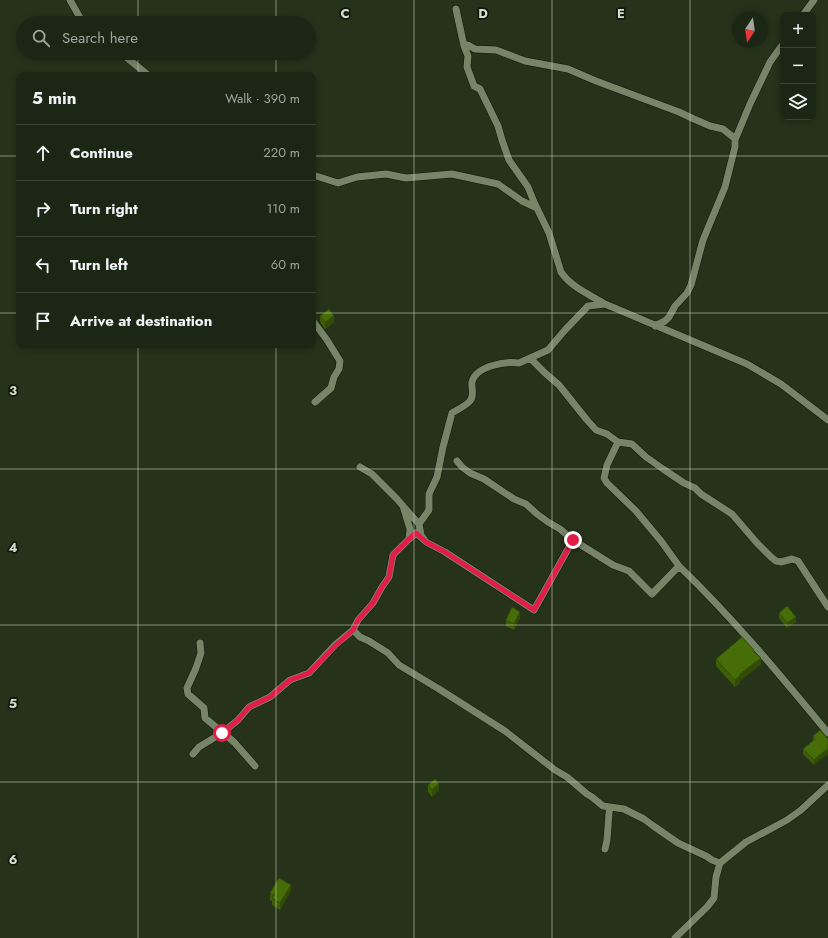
<!DOCTYPE html>
<html lang="en">
<head>
<meta charset="utf-8">
<style>
  :root { --surface:#1c2614; --page:#293222; --text:#f1f3f6; --muted:#a0a5a0; --line:#3a4334 }
  body { margin:0; font-family:Jost,sans-serif; background:var(--page); color:var(--text) }
  .controls { position:absolute; right:12px; top:12px; display:grid; overflow:hidden; border-radius:8px; box-shadow:0 2px 6px #0003 }
  .controls button { width:36px; height:36px; display:grid; place-items:center; padding:0; border:0; border-bottom:1px solid var(--line); background:var(--surface); color:var(--text); font:20px sans-serif }
  .compass { position:absolute; left:732px; top:12px; width:36px; height:36px; border-radius:50%; background:var(--surface); box-shadow:0 2px 6px #0003; rotate:193deg }
  .stop { position:absolute; width:12px; height:12px; margin:-9px; border:3px solid #e11d48; border-radius:50%; background:#fff }
  .stop.end { background:#e11d48; border-color:#fff; box-shadow:0 1px 4px #0008 }
  .list { margin:0; padding:0; list-style:none }
  h2 { display:flex; justify-content:space-between; align-items:center; height:52px; margin:0; padding:0 16px; font-size:17px }
  h2 small { font-size:13px; font-weight:400; color:var(--muted) }
  .list li { display:grid; grid-template-columns:26px 1fr auto; gap:12px; align-items:center; box-sizing:border-box; height:56px; padding:0 16px; border-top:1px solid var(--line) }
  .list b { display:block; font-size:15px; white-space:nowrap }
  .list em { font-size:13px; font-style:normal; color:var(--muted) }
  .icon { flex:none; width:22px; height:22px; fill:none; stroke:currentColor; stroke-width:2; stroke-linecap:round; stroke-linejoin:round }
  .map { position:relative; flex:none; width:828px; height:938px; overflow:hidden }
  .search { position:absolute; background:var(--surface); box-shadow:0 2px 6px #0003; left:16px; top:16px; width:300px; height:44px; display:flex; align-items:center; gap:10px; box-sizing:border-box; padding:0 14px; border-radius:22px; color:var(--muted); font-size:15px }
  .panel { position:absolute; background:var(--surface); box-shadow:0 2px 6px #0003; left:16px; top:72px; width:300px; height:276px; border-radius:8px }
  .map>svg:first-child { display:block }
</style>
</head>
<body>
<div class="map">
<svg width="828" height="938" viewBox="0 0 828 938">
  <rect width="100%" height="100%" fill="#26321a"/>
  <g fill="none" stroke-linecap="round" stroke-linejoin="round">
    <g stroke="#0f1903" stroke-width="8">
      <path id="minor" d="M70,0L83,23
        M456,9L464,46L468,56L467,67L474,86L480,89L498,126L502,140L509,160L528,187L534,202L549,233L561,272C571,287 590,295 605,304
        M803,15L814,0
        M464,46L468,45L475,49L496,50L525,61L568,69L596,81L679,112L694,119L710,126L723,129L733,137L736,138
        M121,53L148,75
        M313,175L338,183L357,177L386,174L406,178L452,174L498,184L522,201L537,208
        M313,321L327,340L340,361L339,369L334,377L331,388L315,402
        M655,326L665,321L669,317L675,306L687,293L691,285L703,240L725,187L735,147V140L750,104L770,62L783,44
        M530,358L545,373L559,385L587,420L596,430L607,434L618,442L607,465L604,478L607,483L636,511L661,541L679,566
        M618,442L632,444L646,457L663,469L684,483L695,488L701,494L732,514L757,543L771,557L776,561L781,562L792,559L798,561L828,607
        M457,461L462,467L470,473L484,479L514,499L526,504L537,514L548,522L560,529L573,540
        M360,467L372,474L397,499L403,506L410,529L409,539
        M403,506L419,524
        M424,539L421,535L419,524L429,510V494L437,477L443,447L452,413C457,410 467,405 470,401C475,395 471,388 472,382C476,366 505,361 519,363L548,350L565,330L588,306L605,304L747,364L781,384L828,420
        M200,643L201,653L196,668L187,688L188,694L204,708L205,718L234,742L255,766
        M193,754L199,747L222,733L238,720L249,707L270,697L290,680L309,673L335,645L353,630
        M605,849L607,840L609,813L610,807
        M720,863L712,860L706,856L678,843L652,825L644,819L624,809L603,806L592,797L587,794L567,777L555,770L505,731L439,689L399,665L388,653L369,641L360,637L353,630L358,620L373,603L382,587L389,577L393,555L409,539L416,533L426,542L445,552L534,610L573,540L613,565L629,571L652,594L679,566C733,618 781,676 828,733
        M675,938L707,907L714,898L716,877L720,863L746,842L787,820L801,810L828,785"/>
    </g>
    <use href="#minor" stroke="#768468" stroke-width="7"/>
  </g>
  <path fill="#3d5e07" d="M320,316L334,322L325,329L320,322Z
    M779,613L796,622L787,628L779,618Z
    M520,618L514,630L506,626V620Z
    M716,659L761,664L740,681V683L735,687L716,666Z
    M813,736L828,739V754L822,758L814,765L803,754V749L813,741Z
    M428,785L439,790L432,797L428,792Z
    M291,891L280,910L272,905V901L270,900V893Z"/>
  <path fill="#324c06" d="M334,316V322L325,329V322Z
    M520,612V618L514,630V624Z
    M796,617V622L787,628V623Z
    M761,658V664L740,681V683L735,687V680L739,675Z
    M828,749V754L822,758L814,765V760L822,753Z
    M439,784V790L432,797V790Z
    M291,885V891L280,910V903Z"/>
  <path fill="#476d08" stroke="#324c06" d="M329,309L334,316L325,322L320,316Z
    M787,606L796,617L787,623L779,613Z
    M512,607L520,612L514,624L506,620Z
    M742,637L754,650L753,651L761,658L739,675L740,676L735,680L716,659Z
    M820,730L828,739V749L822,753L814,760L803,749L815,739L813,736Z
    M435,779L439,784L432,790L428,785Z
    M279,878L291,885L280,903L272,898L274,895L270,893Z"/>
  <g fill="none" stroke-linecap="round" stroke-linejoin="round">
    <path stroke="#e11d48" stroke-width="5" d="M222,733L238,720L249,707L270,697L290,680L309,673L335,646L353,630L358,620L373,603L382,587L389,577L393,555L409,539L416,533L426,542L445,552L534,610L573,540"/>
  </g>
  <path fill="none" stroke="#d5ddcd" stroke-width="1" stroke-opacity="0.55" d="M138,0V23M276,0V23M414,0V938M552,0V938M690,0V938M138,53V75M276,53V75M0,156H19M313,156H828M0,313H19M313,313H828M138,345V938M276,345V938M0,469H828M0,625H828M0,782H828"/>
  <g font-size="13" text-anchor="middle" font-weight="bold" fill="#d5ddcd" stroke="#12180d" stroke-width="3.5" stroke-linejoin="round" paint-order="stroke">
    <text x="345" y="18">C</text>
    <text x="483" y="18">D</text>
    <text x="621" y="18">E</text>
    <text x="13" y="395">3</text>
    <text x="13" y="552">4</text>
    <text x="13" y="708">5</text>
    <text x="13" y="864">6</text>
  </g>
</svg>
<div class="controls">
<button>+</button>
<button>−</button>
<button><svg class="icon" aria-label="layers" viewBox="0 0 24 24"><path d="M12 4l9 5-9 5-9-5zM3 14l9 5 9-5"/></svg></button>
</div>
<svg class="compass" viewBox="-18 -18 36 36"><path d="M0-13l5 13h-10z" fill="#e53935"/><path d="M0 13l5-13h-10z" fill="#a0a5a0"/></svg>
<div class="stop" style="left:222px;top:733px"></div>
<div class="stop end" style="left:573px;top:540px"></div>
<div class="search"><svg class="icon" aria-label="search" viewBox="0 0 24 24"><circle cx="10" cy="10" r="6"/><path d="M15 15l6 6"/></svg>Search here</div>
<section class="panel">
<h2>5 min<small>Walk · 390 m</small></h2>
<ul class="list">
<li><svg class="icon" aria-label="ahead" viewBox="0 0 24 24"><path d="M12 20V5M6 11l6-6 6 6"/></svg><div><b>Continue</b></div><em>220 m</em></li>
<li><svg class="icon" aria-label="right" viewBox="0 0 24 24"><path d="M7 20v-9h11M14 6l5 5-5 5"/></svg><div><b>Turn right</b></div><em>110 m</em></li>
<li><svg class="icon" aria-label="left" viewBox="0 0 24 24"><path d="M17 20v-9H6M10 6l-5 5 5 5"/></svg><div><b>Turn left</b></div><em>60 m</em></li>
<li><svg class="icon" aria-label="arrive" viewBox="0 0 24 24"><path d="M6 21V4h12l-3 4 3 4H6"/></svg><div><b>Arrive at destination</b></div></li>
</ul>
</section>
</div>
</body>
</html>
